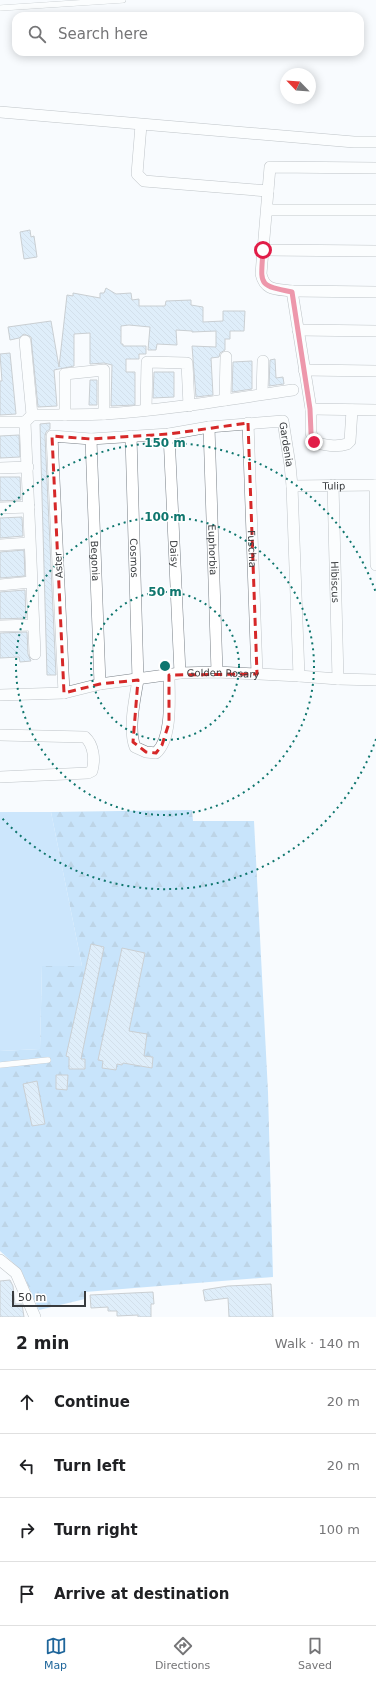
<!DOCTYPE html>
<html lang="en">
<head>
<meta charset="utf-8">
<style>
  :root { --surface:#fff; --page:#f6f6f6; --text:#202124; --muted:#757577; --line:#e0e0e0; --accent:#1f669b }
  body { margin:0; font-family:"DejaVu Sans",sans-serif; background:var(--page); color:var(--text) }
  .compass { position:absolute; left:280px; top:68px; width:36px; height:36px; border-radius:50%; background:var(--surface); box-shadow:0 2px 10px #0003; rotate:295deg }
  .scale { position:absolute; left:12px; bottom:10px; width:74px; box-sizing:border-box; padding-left:4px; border:2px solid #383b3e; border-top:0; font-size:11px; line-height:14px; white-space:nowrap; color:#383b3e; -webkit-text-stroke:3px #fff; paint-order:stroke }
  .stop { position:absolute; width:12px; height:12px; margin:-9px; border:3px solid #e11d48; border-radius:50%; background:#fff }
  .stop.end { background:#e11d48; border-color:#fff; box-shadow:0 1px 4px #0008 }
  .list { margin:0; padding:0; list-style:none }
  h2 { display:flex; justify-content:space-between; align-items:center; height:52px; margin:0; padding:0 16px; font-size:17px }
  h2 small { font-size:13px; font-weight:400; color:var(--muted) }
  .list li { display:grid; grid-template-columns:26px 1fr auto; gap:12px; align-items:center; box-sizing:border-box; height:64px; padding:0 16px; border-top:1px solid var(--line) }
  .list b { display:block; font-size:15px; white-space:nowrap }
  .list em { font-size:13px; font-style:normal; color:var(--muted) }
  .icon { flex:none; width:22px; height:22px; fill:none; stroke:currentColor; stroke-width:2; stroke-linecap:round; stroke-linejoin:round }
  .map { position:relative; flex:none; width:376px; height:1317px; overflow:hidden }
  .search { position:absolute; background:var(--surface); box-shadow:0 2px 10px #0003; left:12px; right:12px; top:12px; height:44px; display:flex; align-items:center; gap:10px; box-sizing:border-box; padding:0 14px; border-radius:12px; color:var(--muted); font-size:15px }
  .sheet { height:308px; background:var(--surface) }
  nav { display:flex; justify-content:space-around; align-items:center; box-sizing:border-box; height:56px; border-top:1px solid var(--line); background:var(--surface); font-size:11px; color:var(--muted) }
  nav a { display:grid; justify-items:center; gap:2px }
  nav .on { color:var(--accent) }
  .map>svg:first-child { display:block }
</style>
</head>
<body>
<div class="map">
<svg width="376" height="1317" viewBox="0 0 376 1317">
  <defs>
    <pattern id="forest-firs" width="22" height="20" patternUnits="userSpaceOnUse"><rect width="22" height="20" fill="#8ec8f9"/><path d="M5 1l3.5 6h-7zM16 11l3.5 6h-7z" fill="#75a4cb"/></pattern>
    <pattern id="building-back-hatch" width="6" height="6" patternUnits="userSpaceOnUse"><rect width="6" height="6" fill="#c1ddf6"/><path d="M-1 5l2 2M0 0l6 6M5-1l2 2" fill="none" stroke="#a7bfd4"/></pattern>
  </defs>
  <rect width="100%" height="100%" fill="#f8fbfe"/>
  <path fill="#97ccfa" d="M0,812H51L82,966H42L40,1049L0,1051Z"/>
  <path fill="url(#forest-firs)" d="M192,810L193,821H254L268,1092L273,1277L85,1292V1299L39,1310L21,1270L0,1251V1051L40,1049L42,966H82L51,812Z"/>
  <path fill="url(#building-back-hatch)" stroke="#91989e" d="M30,230L31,237L34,236L37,257L24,259L20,232Z
    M106,288L116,294L131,293L132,300L139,299V306H165L166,301L191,300V305L203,307V322L223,321V311H245L244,331H230V339H225V350L220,353L219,357L211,358L213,395L196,397L192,346L216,347V331L192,332V331L176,330L177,345L157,344L156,350H148L150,327L129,325L121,326V344H123V346H146V354H139V359H126V372H135V405L111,406L112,365L104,363L90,364V333L74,334V366L54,370L57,406L38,407L31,337L24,334L19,338L10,340L8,327L51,321L59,367L67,295L73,296V293L100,298V293H104Z
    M10,353L16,414L0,415V381H2L0,354Z
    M275,359L276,378L283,377L284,384L269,386L270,360Z
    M252,361V389L232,392L233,362Z
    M154,372H174V397L153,398Z
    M90,380H97V405H89Z
    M50,423V429L46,432L45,436L56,675H47L40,424Z
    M19,435L20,457L0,458V436Z
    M0,477H20L21,500L0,501Z
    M22,517L23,536L0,538V518Z
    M24,550L25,576L0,578V552Z
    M25,590L26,618L0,619V592Z
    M27,632L28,654L31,661L20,662L19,657L0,658V633Z
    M91,944L104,947L81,1059H85V1069H69V1057L66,1056Z
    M122,948L145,953L129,1031L147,1034L144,1056L153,1057L152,1068L123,1063L122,1065L117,1064L116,1070L102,1068L103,1061L98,1060Z
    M56,1075H68L67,1090L56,1089Z
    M37,1081L45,1124L32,1126L23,1084Z
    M10,1280L13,1286L15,1304H22L24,1317H0V1281Z
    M271,1284L273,1317H229L228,1298L205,1301L203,1290L228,1286Z
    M153,1292L154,1304H151V1317H138V1315L117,1316V1311H108V1307L91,1308L90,1295Z"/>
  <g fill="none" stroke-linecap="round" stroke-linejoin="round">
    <g stroke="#7a8188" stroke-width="6">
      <path id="service" d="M0,8L123,0
        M0,1065L48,1060"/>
    </g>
    <g stroke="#7a8188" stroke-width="12">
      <g id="minor">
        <path d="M0,112L354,142H376"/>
        <path d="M141,125L137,174L144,181L268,191"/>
        <path d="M376,168L270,167L261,274C265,291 276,289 292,291L311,409L376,410"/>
        <path d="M267,210H376"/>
        <path d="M263,250L376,251"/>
        <path d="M292,291L376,292"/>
        <path d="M298,330L376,331"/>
        <path d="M25,341L32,415L25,422L35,654"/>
        <path d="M304,370L376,371"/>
        <path d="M262,394L263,361"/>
        <path d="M225,400L226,357"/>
        <path d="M311,409V433L314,441C323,446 338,447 347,444L350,441L352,410"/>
        <path d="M146,410L147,362L187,363L189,406"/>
        <path d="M32,415C56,415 81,415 105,414C168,410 230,399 293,390"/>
        <path d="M65,415V374L104,370V414"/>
        <path d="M0,422H25"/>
        <path id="s1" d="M248,423L257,674"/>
        <path id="s2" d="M209,427L217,672"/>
        <path id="s3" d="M169,434L180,673"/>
        <path id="s4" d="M131,436L138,680C135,698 128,729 135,747L146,752L156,753C173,738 169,696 169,675"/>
        <path id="s5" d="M91,439L100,684"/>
        <path d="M0,468L28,467"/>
        <path id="s6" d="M333,485L338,679"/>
        <path d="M375,485L376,565"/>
        <path id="s7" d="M292,486L376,485"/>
        <path d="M0,508L29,507"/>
        <path d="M0,545L29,543"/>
        <path d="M0,585L31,582"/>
        <path d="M0,626L32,625"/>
        <path id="s8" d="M64,693L52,436L91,439L169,434L209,427L283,421L290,465L292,486L299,676"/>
        <path id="s9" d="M0,695L64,693L100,684L180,673L217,672L299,676L338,679L376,680"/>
        <path d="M0,735L85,737C94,745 95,760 92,771L88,773L0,777"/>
        <path d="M0,1260L16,1273L35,1317"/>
      </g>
    </g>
    <use href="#service" stroke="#fff" stroke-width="5.5"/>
    <use href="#minor" stroke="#fff" stroke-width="11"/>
  </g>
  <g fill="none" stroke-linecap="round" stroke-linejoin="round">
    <path stroke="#e11d48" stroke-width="5" d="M263,250C261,285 257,285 292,292L310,409L311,433L314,442"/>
  </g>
  <path d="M0 0H376V1317H0ZM248,423L257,674L169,675V723L162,745L156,753L146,752L133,742L138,680L100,684L64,693L52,436L91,439L169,434Z" fill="#f8fbfe" fill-opacity=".55" fill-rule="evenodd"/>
  <path fill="none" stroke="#d62828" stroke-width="3" stroke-dasharray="8 5" stroke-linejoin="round" d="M248,423L257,674L169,675V723L162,745L156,753L146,752L133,742L138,680L100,684L64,693L52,436L91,439L169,434Z"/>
  <g fill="none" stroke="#0f766e" stroke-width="2" stroke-dasharray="2 4">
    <circle cx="165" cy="666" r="74"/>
    <circle cx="165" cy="666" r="149"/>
    <path d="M376 739A223 223 0 0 1 1 817M1 515A223 223 0 0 1 376 593"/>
  </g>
  <g text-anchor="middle" stroke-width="3" stroke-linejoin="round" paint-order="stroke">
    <g font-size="10" fill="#383b3e" stroke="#fff">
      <text dy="4" stroke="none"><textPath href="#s8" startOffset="513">Gardenia</textPath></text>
      <text dy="4" stroke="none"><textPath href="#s7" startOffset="42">Tulip</textPath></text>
      <text dy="4" stroke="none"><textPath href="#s1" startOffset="126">Fuschia</textPath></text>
      <text dy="4" stroke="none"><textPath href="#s2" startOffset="123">Euphorbia</textPath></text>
      <text dy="4" stroke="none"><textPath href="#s3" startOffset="120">Daisy</textPath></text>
      <text dy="4" stroke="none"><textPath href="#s4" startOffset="122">Cosmos</textPath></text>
      <text dy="4" stroke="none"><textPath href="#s5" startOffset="122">Begonia</textPath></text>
      <text transform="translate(58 565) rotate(-93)" y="4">Aster</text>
      <text dy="4" stroke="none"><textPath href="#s6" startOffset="97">Hibiscus</textPath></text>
      <text dy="4" stroke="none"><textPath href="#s9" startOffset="225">Golden Rosary</textPath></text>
    </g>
  </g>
  <circle cx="165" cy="666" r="6" fill="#0f766e" stroke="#fff" stroke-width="2"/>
  <g font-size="12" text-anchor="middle" font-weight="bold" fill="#0f766e" stroke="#fff" stroke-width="3" stroke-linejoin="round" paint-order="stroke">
    <text x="165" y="447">150 m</text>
    <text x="165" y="521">100 m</text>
    <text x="165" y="596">50 m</text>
  </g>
</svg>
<svg class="compass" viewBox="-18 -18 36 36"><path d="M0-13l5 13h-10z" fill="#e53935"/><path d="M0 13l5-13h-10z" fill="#757577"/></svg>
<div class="scale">50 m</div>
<div class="stop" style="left:263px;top:250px"></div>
<div class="stop end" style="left:314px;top:442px"></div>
<div class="search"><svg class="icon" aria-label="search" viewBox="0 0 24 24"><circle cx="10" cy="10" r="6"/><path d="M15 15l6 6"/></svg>Search here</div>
</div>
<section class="sheet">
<h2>2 min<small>Walk · 140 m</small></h2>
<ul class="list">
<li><svg class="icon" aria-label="ahead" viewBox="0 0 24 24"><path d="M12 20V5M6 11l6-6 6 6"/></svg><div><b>Continue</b></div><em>20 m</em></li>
<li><svg class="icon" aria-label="left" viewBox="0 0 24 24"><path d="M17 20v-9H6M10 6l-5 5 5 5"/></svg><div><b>Turn left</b></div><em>20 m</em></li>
<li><svg class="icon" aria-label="right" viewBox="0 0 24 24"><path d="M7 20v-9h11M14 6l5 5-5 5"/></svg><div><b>Turn right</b></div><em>100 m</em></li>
<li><svg class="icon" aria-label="arrive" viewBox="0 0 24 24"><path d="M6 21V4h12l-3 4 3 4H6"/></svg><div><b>Arrive at destination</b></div></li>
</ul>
</section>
<nav>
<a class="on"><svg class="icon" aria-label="map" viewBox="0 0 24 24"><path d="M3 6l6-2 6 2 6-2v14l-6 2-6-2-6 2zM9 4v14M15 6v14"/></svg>Map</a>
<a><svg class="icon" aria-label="directions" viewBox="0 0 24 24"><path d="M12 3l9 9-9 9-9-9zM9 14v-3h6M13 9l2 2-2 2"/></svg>Directions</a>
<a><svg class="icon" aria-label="saved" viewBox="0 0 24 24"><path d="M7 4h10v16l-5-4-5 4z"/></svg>Saved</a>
</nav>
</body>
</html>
